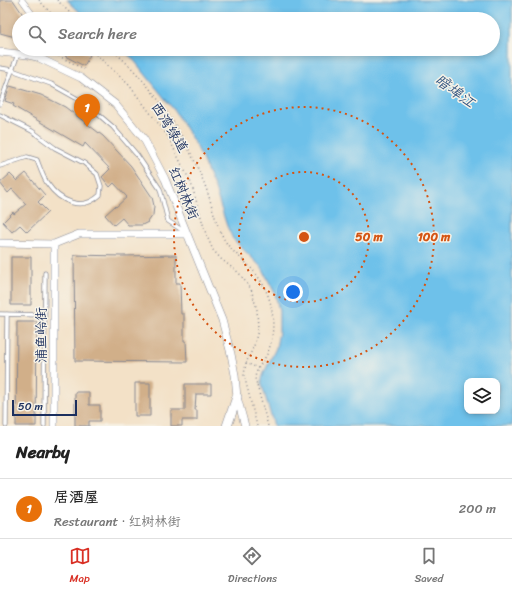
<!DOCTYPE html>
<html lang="en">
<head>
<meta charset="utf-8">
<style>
  :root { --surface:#fff; --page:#f2f2f2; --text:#222; --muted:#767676; --line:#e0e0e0; --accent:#d93025 }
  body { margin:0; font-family:Sriracha,"LXGW WenKai TC",sans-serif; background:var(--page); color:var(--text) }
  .controls { position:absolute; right:12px; bottom:12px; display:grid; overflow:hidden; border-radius:8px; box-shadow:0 2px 6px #0003 }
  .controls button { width:36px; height:36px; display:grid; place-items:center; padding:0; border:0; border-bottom:1px solid var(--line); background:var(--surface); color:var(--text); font:20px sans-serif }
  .scale { position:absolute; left:12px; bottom:10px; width:65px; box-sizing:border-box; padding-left:4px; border:2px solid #1b2f5e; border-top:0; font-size:11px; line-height:14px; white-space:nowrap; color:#1b2f5e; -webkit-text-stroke:3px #f7f3e8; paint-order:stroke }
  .you { position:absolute; left:293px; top:292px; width:14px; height:14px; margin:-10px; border:3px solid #fff; border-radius:50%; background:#1a73e8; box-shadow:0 0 0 6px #1a73e833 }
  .badge { display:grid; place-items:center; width:26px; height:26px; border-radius:50%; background:var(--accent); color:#fff; font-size:13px; font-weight:700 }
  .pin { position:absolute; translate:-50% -33px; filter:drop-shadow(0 1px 2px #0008) }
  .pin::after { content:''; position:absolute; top:21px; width:14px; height:12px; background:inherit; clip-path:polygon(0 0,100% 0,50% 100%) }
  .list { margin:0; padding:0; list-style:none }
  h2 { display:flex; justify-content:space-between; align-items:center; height:52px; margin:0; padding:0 16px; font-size:17px }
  h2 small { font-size:13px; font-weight:400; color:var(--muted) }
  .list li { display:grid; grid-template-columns:26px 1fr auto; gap:12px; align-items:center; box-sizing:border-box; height:60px; padding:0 16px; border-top:1px solid var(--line) }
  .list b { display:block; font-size:15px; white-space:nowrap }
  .list p { margin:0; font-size:13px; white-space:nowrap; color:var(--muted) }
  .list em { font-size:13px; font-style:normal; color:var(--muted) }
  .icon { flex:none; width:22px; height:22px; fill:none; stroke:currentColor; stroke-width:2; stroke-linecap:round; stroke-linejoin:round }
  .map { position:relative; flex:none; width:512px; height:426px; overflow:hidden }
  .search { position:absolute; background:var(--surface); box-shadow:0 2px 6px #0003; left:12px; right:12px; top:12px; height:44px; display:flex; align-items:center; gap:10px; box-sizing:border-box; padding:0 14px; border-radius:22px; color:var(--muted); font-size:15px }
  .sheet { height:112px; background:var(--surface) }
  nav { display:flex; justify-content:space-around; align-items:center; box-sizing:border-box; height:56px; border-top:1px solid var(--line); background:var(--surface); font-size:11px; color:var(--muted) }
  nav a { display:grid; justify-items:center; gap:2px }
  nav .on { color:var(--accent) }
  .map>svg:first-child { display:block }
</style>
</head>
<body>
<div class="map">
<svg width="512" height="426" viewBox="0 0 512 426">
  <rect width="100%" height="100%" fill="#f7f3e8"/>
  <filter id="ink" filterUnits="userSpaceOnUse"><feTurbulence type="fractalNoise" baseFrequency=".025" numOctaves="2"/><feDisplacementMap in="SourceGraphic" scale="8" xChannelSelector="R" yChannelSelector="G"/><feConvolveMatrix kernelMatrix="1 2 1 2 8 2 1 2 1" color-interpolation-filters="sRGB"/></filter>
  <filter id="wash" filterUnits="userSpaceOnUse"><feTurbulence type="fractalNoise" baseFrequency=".012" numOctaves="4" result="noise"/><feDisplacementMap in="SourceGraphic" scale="16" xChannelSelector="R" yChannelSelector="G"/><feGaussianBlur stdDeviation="0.9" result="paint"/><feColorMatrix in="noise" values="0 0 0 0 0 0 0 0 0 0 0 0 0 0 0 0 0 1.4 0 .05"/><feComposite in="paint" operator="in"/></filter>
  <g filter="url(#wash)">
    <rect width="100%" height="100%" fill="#f3e1c7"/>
    <path fill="#6ec1ea" stroke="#4478a4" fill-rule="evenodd" d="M67,0H512V426H274L262,385V379L264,373L276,348L279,332V311L275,293L262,268L233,239L227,226L214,186L197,147L174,110L133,59L122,49H493V19H87ZM467,381H497V411H467Z"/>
    <g id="blocks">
      <path fill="#d1af89" d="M0,0H13L26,19H19V38L0,33Z
        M69,49H79L90,55L84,66L65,56Z
        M10,86L41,95L65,107L103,136L131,166L152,197L154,206L153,215L148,222L142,225H128L122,218L114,225L105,215L115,206L116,207L127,197L114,183L110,187L102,177L110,169L85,143L83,147L13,106L14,104L5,101Z
        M26,173L45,195L38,202L48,212L27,232L20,225L12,232L3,222L13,212L14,214L26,204L12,189L8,193L0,183L10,174L17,181Z
        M74,255L122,256L176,255V283H180L181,314H184V341H186L187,362L75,361Z
        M11,257H31V305H11Z
        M17,322H37L36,426H16Z
        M135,383H150V416H135Z
        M185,384H211V394H196L195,410H197V420H182V426H171V410H185Z
        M75,392H89V405H100V421H89V426H75Z"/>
    </g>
  </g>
  <g filter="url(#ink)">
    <use href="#blocks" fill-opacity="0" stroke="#878892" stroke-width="1"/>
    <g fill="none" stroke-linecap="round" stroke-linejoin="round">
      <g stroke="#878892" stroke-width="5">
        <path id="service" d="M0,68L12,70L51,84L85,103L113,127L137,155L160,189L168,221L185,232
          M0,104L18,54
          M0,115L32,131L55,148L84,163L97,174L101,186L100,195C82,212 60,202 47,183C43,177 40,168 37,160L27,157L0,166
          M0,314L44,315
          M6,426L7,314
          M44,426L45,273"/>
      </g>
      <g stroke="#878892" stroke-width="6">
        <path id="pedestrian" d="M22,0L36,19"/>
      </g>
      <g stroke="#878892" stroke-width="8">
        <path id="minor" d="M0,52L28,55L37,57L81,78L115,104L144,139L165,179L222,320L231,354L235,375L237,397L245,426
          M0,243L54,244L79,234H187
          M54,244V426"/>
      </g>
      <g stroke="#878892" stroke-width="10">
        <path id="tertiary" d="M227,426L237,397"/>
      </g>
      <path stroke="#878892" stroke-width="1.5" stroke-dasharray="1 3" stroke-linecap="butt" d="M39,0L56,19
        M57,0L76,19
        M90,49L129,85L167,135L191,183L206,234L213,250L221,259L239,273L251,289L257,310L258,330L254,346L246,363L244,375L257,426
        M111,49C154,85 186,136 206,188C212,204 215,222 223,237C229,250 241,257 251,268C262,280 270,296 272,311C274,325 273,343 266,356C262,363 256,369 255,378L268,426
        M54,54L58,49
        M55,54L84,69
        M246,363L258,368"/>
      <use href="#service" stroke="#fff" stroke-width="3.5"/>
      <use href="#pedestrian" stroke="#fff" stroke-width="5"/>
      <use href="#minor" stroke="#fff" stroke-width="7"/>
      <use href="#tertiary" stroke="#fff" stroke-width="9"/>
    </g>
  </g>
  <g fill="none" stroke="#d45514" stroke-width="2" stroke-dasharray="2 4">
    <circle cx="304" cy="237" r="65"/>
    <circle cx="304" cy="237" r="130"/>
  </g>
  <g text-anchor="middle" stroke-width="3" stroke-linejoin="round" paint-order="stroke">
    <g font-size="14" fill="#1b2f5e" stroke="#f7f3e8">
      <text transform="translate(170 127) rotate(58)" y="5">西湾绿道</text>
      <text transform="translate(184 193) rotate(67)" y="5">红树林街</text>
      <text transform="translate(41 335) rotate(-90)" y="5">浦鱼岭街</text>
    </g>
    <g font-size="15" font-style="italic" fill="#305481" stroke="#f7f3e8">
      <text transform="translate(455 91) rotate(36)" y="5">暗埠江</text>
    </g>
  </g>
  <circle cx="304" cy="237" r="6" fill="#d45514" stroke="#f7f3e8" stroke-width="2"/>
  <g font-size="12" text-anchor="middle" font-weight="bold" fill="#d45514" stroke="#f7f3e8" stroke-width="3" stroke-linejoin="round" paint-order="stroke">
    <text x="369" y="241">50 m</text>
    <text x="434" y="241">100 m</text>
  </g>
</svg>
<div class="controls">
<button><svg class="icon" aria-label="layers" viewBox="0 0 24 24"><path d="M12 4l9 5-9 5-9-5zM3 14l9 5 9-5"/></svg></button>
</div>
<div class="scale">50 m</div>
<div class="you"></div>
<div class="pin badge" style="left:87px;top:127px;background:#e8710a">1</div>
<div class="search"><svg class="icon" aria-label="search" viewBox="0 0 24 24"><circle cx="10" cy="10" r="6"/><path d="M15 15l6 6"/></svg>Search here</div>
</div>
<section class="sheet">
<h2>Nearby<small></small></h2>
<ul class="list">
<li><span class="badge" style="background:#e8710a">1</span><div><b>居酒屋</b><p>Restaurant · 红树林街</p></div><em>200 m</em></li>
</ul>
</section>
<nav>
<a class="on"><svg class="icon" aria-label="map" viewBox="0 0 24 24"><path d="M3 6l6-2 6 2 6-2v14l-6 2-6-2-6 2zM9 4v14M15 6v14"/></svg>Map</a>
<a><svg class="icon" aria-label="directions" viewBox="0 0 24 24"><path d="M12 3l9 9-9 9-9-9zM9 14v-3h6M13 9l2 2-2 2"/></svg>Directions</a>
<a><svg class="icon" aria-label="saved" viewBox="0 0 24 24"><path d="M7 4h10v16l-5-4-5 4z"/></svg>Saved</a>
</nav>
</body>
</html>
